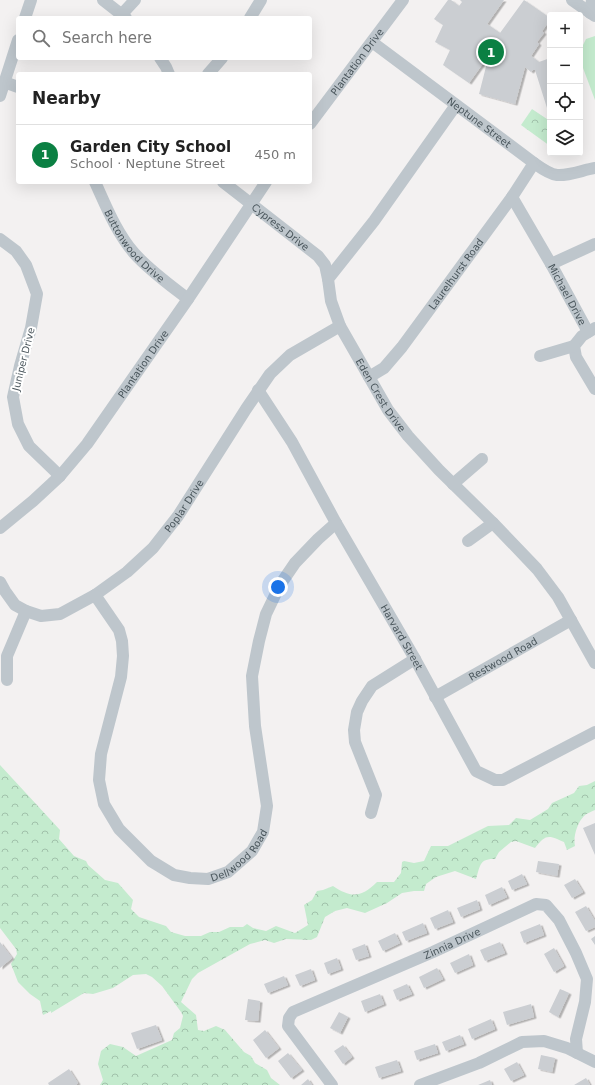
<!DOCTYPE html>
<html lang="en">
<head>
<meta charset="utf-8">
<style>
  :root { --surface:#fff; --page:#f6f6f6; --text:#222; --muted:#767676; --line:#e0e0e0; --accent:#0b8043 }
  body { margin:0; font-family:"DejaVu Sans",sans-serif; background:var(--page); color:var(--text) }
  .controls { position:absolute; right:12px; top:12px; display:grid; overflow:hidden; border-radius:4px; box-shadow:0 4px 16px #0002 }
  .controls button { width:36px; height:36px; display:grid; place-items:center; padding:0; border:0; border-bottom:1px solid var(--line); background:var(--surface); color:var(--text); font:20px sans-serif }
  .you { position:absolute; left:278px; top:587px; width:14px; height:14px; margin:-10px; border:3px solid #fff; border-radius:50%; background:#1a73e8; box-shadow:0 0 0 6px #1a73e833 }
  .badge { display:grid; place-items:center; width:26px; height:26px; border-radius:50%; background:var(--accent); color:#fff; font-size:13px; font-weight:700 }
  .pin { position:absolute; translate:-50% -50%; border:2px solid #fff; box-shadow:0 1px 4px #0006 }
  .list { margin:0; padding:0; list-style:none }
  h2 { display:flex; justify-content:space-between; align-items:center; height:52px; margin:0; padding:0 16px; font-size:17px }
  h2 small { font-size:13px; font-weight:400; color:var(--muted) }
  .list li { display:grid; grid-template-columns:26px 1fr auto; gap:12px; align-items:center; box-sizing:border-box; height:60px; padding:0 16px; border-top:1px solid var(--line) }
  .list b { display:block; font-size:15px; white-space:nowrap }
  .list p { margin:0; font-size:13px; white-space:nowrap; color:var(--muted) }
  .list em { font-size:13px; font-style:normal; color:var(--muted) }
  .icon { flex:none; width:22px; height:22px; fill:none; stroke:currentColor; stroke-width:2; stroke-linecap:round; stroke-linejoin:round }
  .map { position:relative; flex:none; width:595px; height:1085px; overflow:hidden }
  .search { position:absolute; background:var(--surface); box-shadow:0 4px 16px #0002; left:16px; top:16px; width:296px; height:44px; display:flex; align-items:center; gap:10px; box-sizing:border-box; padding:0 14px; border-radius:4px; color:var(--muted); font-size:15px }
  .panel { position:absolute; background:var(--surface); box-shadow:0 4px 16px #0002; left:16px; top:72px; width:296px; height:112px; border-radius:4px }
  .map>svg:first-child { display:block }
</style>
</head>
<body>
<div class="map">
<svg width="595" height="1085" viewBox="0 0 595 1085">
  <defs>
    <pattern id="forest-crowns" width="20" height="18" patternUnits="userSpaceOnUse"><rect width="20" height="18" fill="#c4ebce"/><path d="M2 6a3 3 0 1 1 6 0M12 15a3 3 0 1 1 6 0" fill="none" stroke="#a1c1aa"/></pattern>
    <filter id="shadow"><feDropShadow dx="2.5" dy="1.5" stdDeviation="0" flood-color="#0004"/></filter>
  </defs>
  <rect width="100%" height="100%" fill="#f3f1f1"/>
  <path fill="url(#forest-crowns)" d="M532,109L550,121V146L521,125Z
    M0,765L60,830L59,839L74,856L86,861L88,865L105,880L118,883L133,900L131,909L139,917L166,926L171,932L185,936H201L210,932H219L230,927H243L247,924L253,928L266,931L276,926L295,933L308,925L304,905L312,900L317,891L323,890L333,886C351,898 361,898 377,882H394L401,873L402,862L404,861L414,863L424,861L431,846H448L488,826L509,825L516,818L530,820L548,809L552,803L574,793L579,786L587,785L595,781V810C591,812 587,813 584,816C577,823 573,837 575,846L567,850L564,842C548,835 546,834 535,848L516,841L511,842L499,852L495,859C479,858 480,867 476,879L455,871L436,877L426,884L424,891H414L402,893L387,903L365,913L347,908L335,911L325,917L317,937L311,940L286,939L274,943L265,940L250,944L198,973L192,979L181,1002L196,1015L198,1030L204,1031L216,1026L225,1030L244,1052L251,1056L255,1063L267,1070L271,1078L280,1085H100L103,1080L98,1064L101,1051L110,1044L123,1047L136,1056L172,1040L174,1033L180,1028L183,1016L181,1012L162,986L152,977L146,974L133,975L113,988L93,994L84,993L51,1013V1011L43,1015L40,1001L30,994L18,982L11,964L17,954L16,949L0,928Z"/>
  <path fill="#c4ebce" d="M595,36V100L580,60V51L586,39Z"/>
  <path fill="#cbced2" filter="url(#shadow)" d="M448,0H451L459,6L462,2L460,0H504L487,24L500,33L524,0L550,18V20L542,31L544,33L537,42L539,44L531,56L539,62L550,58V107L547,108L535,70H533L531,72L525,67L515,104L479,94L489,55L469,83L443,65L450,50L435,42L443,25L434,19Z
    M595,823V855L583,828Z
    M538,861L559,864L557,876L536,872Z
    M522,874L527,884L512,890L508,881Z
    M575,879L583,892L572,898L564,885Z
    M502,887L507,897L489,905L485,895Z
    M477,900L480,909L461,917L457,908Z
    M586,906L595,921V927L586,931L575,912Z
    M448,910L453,922L435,929L430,918Z
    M423,923L427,933L406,941L402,932Z
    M540,924L544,935L524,943L520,932Z
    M395,933L400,943L383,951L378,941Z
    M595,936V945L591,939Z
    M0,942L12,958L0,968Z
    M500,942L505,953L485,961L480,950Z
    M365,944L369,956L356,960L352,949Z
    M554,948L564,966L554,972L544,954Z
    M469,954L473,965L455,973L450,963Z
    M337,958L341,969L328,974L324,963Z
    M437,968L443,979L424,988L419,977Z
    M311,969L315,980L300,986L295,975Z
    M284,976L288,985L268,993L264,984Z
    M407,984L412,994L397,1000L393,990Z
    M560,989L569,993L558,1017L549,1012Z
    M380,994L384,1004L365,1012L361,1001Z
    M248,999L260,1001L258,1021L245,1020Z
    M531,1004L534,1017L507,1025L503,1012Z
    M339,1012L348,1017L340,1033L330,1028Z
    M491,1019L495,1029L472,1039L468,1029Z
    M156,1025L162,1040L137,1049L131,1033Z
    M265,1030L279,1048L266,1058L253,1040Z
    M460,1035L464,1044L446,1051L442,1042Z
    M435,1044L438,1053L417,1060L414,1051Z
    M343,1045L352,1057L343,1064L334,1051Z
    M288,1053L302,1070L291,1078L278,1061Z
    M541,1055L555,1058L552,1072L538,1069Z
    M397,1060L401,1071L379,1078L375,1067Z
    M517,1062L524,1075L511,1081L504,1069Z
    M69,1069L78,1083L76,1085H49L48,1083Z
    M586,1078L590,1085H574Z
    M308,1079L312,1085H301Z
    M490,1080L492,1085H478Z"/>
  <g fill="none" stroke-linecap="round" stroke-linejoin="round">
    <g stroke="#bec6cc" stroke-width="12">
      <path d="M103,0L126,18"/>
      <path d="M572,0L595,16"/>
      <path d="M590,13L592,0"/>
      <path d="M122,14L135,0"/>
      <path d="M25,18L31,0"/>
      <path d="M250,18L261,0"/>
      <path id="s1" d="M372,42L534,163C541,168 549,174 557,175C569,176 583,170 595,168"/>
      <path d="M160,58L166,67L169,74"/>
      <path d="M208,74L222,58"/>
      <path d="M4,82L18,87"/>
      <path d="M0,96L18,40"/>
      <path id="s2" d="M456,105L374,221L328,279L331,301L340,326L388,410L408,436L439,470L493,523L537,569L558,597L595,663"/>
      <path id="s3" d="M310,124L403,0"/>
      <path id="s4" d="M95,182C106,206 116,232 134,253C149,270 170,285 188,299"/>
      <path id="s5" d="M223,182L318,256L325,265L328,279"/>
      <path id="s6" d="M512,197L551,264L588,332"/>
      <path d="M0,239L16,251L26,265L37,294L31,328L20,366L13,397L18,424L29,446L60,476"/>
      <path d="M551,264L595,244"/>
      <path d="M595,328L582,336L574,346L576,357L595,389"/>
      <path d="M540,356L574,346"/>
      <path id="s7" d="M369,377L384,368L402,347L512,197L534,163"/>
      <path id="s8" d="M258,390L292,442L336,523L415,659L476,771L495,780H503L595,732"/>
      <path d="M453,484L482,459"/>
      <path id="s9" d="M0,528L33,501L60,476L87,444L188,299L266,182"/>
      <path d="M468,541L493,523"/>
      <path id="s10" d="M0,582L5,591L15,605L26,611L41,616L60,614L95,595L127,572L153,548L178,516L246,409L270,374L290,355L340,326"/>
      <path id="s11" d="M95,595L119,630L122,641L123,656L121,677L101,754L99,780L104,804L119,829L151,861L174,875L190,878L208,879L228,872L252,851L263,832L267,806L255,726L252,676L259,641L266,614L280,585L295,563L318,539L336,523"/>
      <path d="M7,680V656L26,611"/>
      <path id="s12" d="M435,697L571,620"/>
      <path d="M371,813L376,795L355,742L354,730L357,712L362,701L372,686L415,659"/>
      <path d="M577,1053L595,1062"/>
      <path id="s13" d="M332,1085L288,1026L289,1018L293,1012L433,952L536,904L546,905L559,920L576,953L587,979L585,1002L576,1039L577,1053L567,1048L544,1041L522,1042L479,1063L420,1085"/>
    </g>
  </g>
  <g text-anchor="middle" stroke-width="4" stroke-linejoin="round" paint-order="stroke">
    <g font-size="10" fill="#4a565c" stroke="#fff">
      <text dy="4" stroke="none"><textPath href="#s3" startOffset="78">Plantation Drive</textPath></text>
      <text dy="4" stroke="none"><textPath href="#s1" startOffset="134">Neptune Street</textPath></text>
      <text dy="4" stroke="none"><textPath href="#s5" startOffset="73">Cypress Drive</textPath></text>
      <text dy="4" stroke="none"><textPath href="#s4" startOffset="76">Buttonwood Drive</textPath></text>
      <text dy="4" stroke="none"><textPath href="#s7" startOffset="136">Laurelhurst Road</textPath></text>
      <text dy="4" stroke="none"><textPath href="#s6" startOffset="112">Michael Drive</textPath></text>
      <text transform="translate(23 359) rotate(-76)" y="4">Juniper Drive</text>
      <text dy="4" stroke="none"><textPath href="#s9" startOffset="219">Plantation Drive</textPath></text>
      <text dy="4" stroke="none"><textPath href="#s2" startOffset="345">Eden Crest Drive</textPath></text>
      <text dy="4" stroke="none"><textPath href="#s10" startOffset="242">Poplar Drive</textPath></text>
      <text dy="4" stroke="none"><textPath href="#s8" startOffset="286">Harvard Street</textPath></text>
      <text dy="4" stroke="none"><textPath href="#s12" startOffset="78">Restwood Road</textPath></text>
      <text dy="4" stroke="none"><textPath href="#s11" startOffset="396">Dellwood Road</textPath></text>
      <text dy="4" stroke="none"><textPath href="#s13" startOffset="262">Zinnia Drive</textPath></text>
    </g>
  </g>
</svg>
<div class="controls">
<button>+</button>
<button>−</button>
<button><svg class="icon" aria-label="locate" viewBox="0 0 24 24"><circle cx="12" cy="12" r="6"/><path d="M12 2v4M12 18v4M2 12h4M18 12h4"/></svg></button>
<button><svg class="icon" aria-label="layers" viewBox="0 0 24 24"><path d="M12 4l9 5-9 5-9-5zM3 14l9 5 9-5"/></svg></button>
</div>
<div class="you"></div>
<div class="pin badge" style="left:491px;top:52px">1</div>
<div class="search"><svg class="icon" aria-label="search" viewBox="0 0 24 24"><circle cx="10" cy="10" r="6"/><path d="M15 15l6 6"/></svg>Search here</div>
<section class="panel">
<h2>Nearby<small></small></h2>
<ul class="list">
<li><span class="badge">1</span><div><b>Garden City School</b><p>School · Neptune Street</p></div><em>450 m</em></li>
</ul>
</section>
</div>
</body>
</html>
